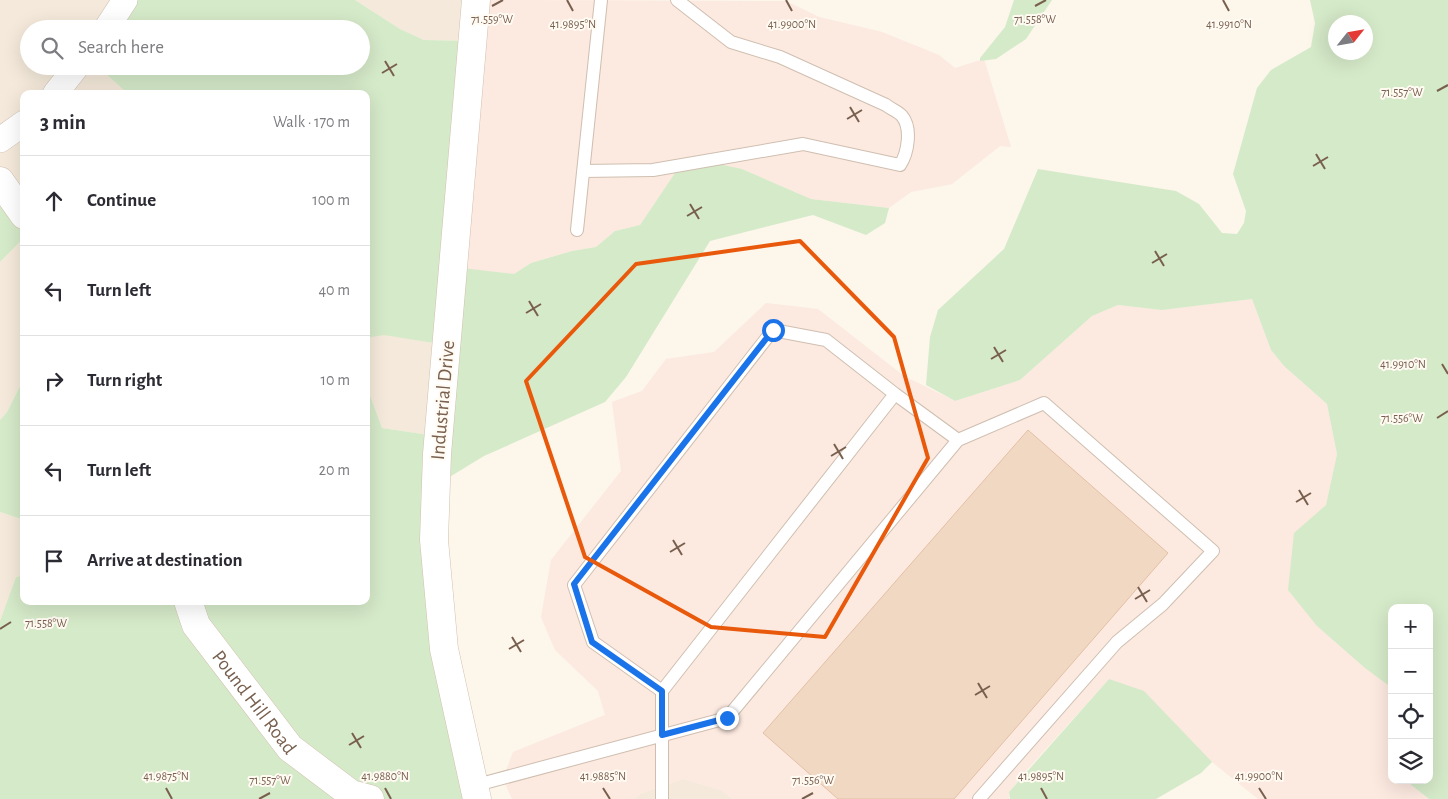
<!DOCTYPE html>
<html lang="en">
<head>
<meta charset="utf-8">
<style>
  :root { --surface:#fff; --page:#f2f2f3; --text:#2b2b33; --muted:#7c7c81; --line:#e1e1e2 }
  body { margin:0; font-family:"Alegreya Sans",sans-serif; background:var(--page); color:var(--text) }
  .controls { position:absolute; right:15px; bottom:15px; display:grid; overflow:hidden; border-radius:10px; box-shadow:0 5px 20px #0002 }
  .controls button { width:45px; height:45px; display:grid; place-items:center; padding:0; border:0; border-bottom:1px solid var(--line); background:var(--surface); color:var(--text); font:25px sans-serif }
  .compass { position:absolute; left:1328px; top:15px; width:45px; height:45px; border-radius:50%; background:var(--surface); box-shadow:0 5px 20px #0002; rotate:59deg }
  .stop { position:absolute; width:15px; height:15px; margin:-11px; border:4px solid #1a73e8; border-radius:50%; background:#fff }
  .stop.end { background:#1a73e8; border-color:#fff; box-shadow:0 1px 5px #0008 }
  .list { margin:0; padding:0; list-style:none }
  h2 { display:flex; justify-content:space-between; align-items:center; height:65px; margin:0; padding:0 20px; font-size:21px }
  h2 small { font-size:16px; font-weight:400; color:var(--muted) }
  .list li { display:grid; grid-template-columns:32px 1fr auto; gap:15px; align-items:center; box-sizing:border-box; height:90px; padding:0 20px; border-top:1px solid var(--line) }
  .list b { display:block; font-size:19px; white-space:nowrap }
  .list em { font-size:16px; font-style:normal; color:var(--muted) }
  .icon { flex:none; width:28px; height:28px; fill:none; stroke:currentColor; stroke-width:2; stroke-linecap:round; stroke-linejoin:round }
  .map { position:relative; flex:none; width:1448px; height:799px; overflow:hidden }
  .search { position:absolute; background:var(--surface); box-shadow:0 5px 20px #0002; left:20px; top:20px; width:350px; height:55px; display:flex; align-items:center; gap:12px; box-sizing:border-box; padding:0 18px; border-radius:28px; color:var(--muted); font-size:19px }
  .panel { position:absolute; background:var(--surface); box-shadow:0 5px 20px #0002; left:20px; top:90px; width:350px; height:515px; border-radius:10px }
  .map>svg:first-child { display:block }
</style>
</head>
<body>
<div class="map">
<svg width="1448" height="799" viewBox="0 0 1448 799">
  <rect width="100%" height="100%" fill="#fcf6eb"/>
  <path fill="#f4e9da" d="M0,0H118L105,29H29V66H97L126,92L134,94H24V209L0,175Z
    M355,0H478L471,41L424,40L400,29Z
    M24,238V378L7,412L0,420V262Z
    M384,334L445,345L436,436L382,428L366,384V338Z
    M0,512L24,520V575L16,577L0,621Z
    M683,779L721,790L733,799H634L640,794Z"/>
  <path fill="#fce9e0" d="M478,0L786,1L819,17L882,32L939,55L955,68L984,59L1011,147L1000,146L952,184L911,192L889,208L811,199L742,169L675,173L640,225L615,231L596,247L572,251L531,263L514,274L453,268Z
    M1252,299L1271,350L1284,366L1327,404L1337,454L1326,505L1294,534L1392,687V780H1411V785L1429,799H1258L1109,679L1026,771L1009,792V799H733L721,790L683,779L640,794L634,799H512L503,779L513,752L605,715L598,691L555,650L541,617L551,560L621,471L612,402L642,391L666,359L714,352L766,303L818,309L904,376L955,401L1020,380L1092,316L1118,305L1162,310Z"/>
  <path fill="#d5eac9" fill-rule="evenodd" d="M118,0H355L400,29L424,40L471,41L453,267L514,274L531,263L572,251L596,247L615,231L640,225L675,173L704,161L742,169L811,199L889,208L885,223L866,235L813,215L710,241L626,377L605,402L484,456L438,484L436,536L476,799H0V621L16,577L24,575V601H366V384L382,428L436,436L446,345L384,335L366,338V94H134L126,92L97,66H361V29H104Z
    M1014,0H1052L1026,39L996,59L980,61V58L1005,27Z
    M1310,0H1448V799H1429L1411,785V780H1429V608H1392V688L1365,668L1317,626L1288,590L1294,533L1326,505L1337,454L1327,404L1284,366L1271,350L1252,299L1162,310L1118,305L1092,316L1020,380L955,401L926,385L930,337L938,310L1004,249L1038,169L1176,191L1199,204L1222,233L1237,234L1244,223L1246,211L1233,174L1257,88L1271,70L1311,47L1315,23ZM1336,22H1366V52H1336Z
    M0,175L24,209V238L0,262Z
    M24,378V520L0,512V420L7,412Z
    M1109,679L1144,691L1212,762L1201,773L1156,799H1010L1009,792Z"/>
  <path fill="#f1d8c3" stroke="#e3bfa4" d="M1028,430L1168,553L954,799H838L763,733Z"/>
  <g fill="none" stroke-linecap="round" stroke-linejoin="round">
    <g stroke="#cfbfb0" stroke-width="14">
      <path id="lane" d="M583,171L653,170L803,144L900,165C908,153 912,128 902,116C899,112 891,109 886,105L780,57L731,42L677,0
        M577,230L601,0
        M958,440L1044,403L1213,551L1163,604L1117,642L979,799
        M662,691L593,642L574,585L773,330L826,340L895,394
        M473,786L727,718L958,440L895,394L662,691V799"/>
    </g>
    <g stroke="#cfbfb0" stroke-width="26">
      <path id="street" d="M106,29L125,0
        M55,94L77,66
        M0,140L24,123"/>
    </g>
    <g stroke="#d2c0ae" stroke-width="29">
      <g id="secondary">
        <path d="M476,0L437,454L434,540L444,649L477,799"/>
        <path d="M0,181L24,215"/>
        <path id="s1" d="M188,601L196,625L290,748L351,794L370,799"/>
      </g>
    </g>
    <use href="#lane" stroke="#fff" stroke-width="12"/>
    <use href="#street" stroke="#fff" stroke-width="25"/>
    <use href="#secondary" stroke="#fff" stroke-width="28"/>
  </g>
  <g fill="none" stroke-linecap="round" stroke-linejoin="round">
    <path stroke="#1a73e8" stroke-width="6" d="M727,718L662,735V691L592,642L574,584L773,330"/>
  </g>
  <path fill="none" stroke="#e8590c" stroke-width="4" stroke-linejoin="round" d="M800,241L894,337L928,458L825,637L711,627L585,557L526,381L636,264Z"/>
  <path fill="none" stroke="#785f4e" stroke-width="2" d="M567,0L573,11M786,0L792,11M1223,0L1229,11M492,6L503,0M1035,6L1046,0M385,61L394,76M382,73L397,64M1437,91L1448,85M850,107L859,122M847,119L862,110M1316,154L1325,169M1313,166L1328,157M690,204L699,219M687,216L702,207M1155,251L1164,266M1152,263L1167,254M529,301L538,316M526,313L541,304M994,347L1003,362M991,359L1006,350M1442,364L1448,374M1437,418L1448,411M834,444L843,459M831,456L846,447M1299,490L1308,505M1296,502L1311,493M673,540L682,555M670,552L685,543M1138,587L1147,602M1135,599L1150,590M0,629L11,622M512,637L521,652M509,649L524,640M978,683L987,698M975,695L990,686M352,733L361,748M349,745L364,736M166,788L172,799M385,788L391,799M603,788L610,799M1041,788L1047,799M1259,788L1266,799M259,799L270,793M802,799L813,793"/>
  <g text-anchor="middle" stroke-width="4" stroke-linejoin="round" paint-order="stroke">
    <g font-size="20" fill="#785f4e" stroke="#fffaf2">
      <text transform="translate(442 400) rotate(-85)" y="7">Industrial Drive</text>
      <text dy="7" stroke="none"><textPath href="#s1" startOffset="122">Pound Hill Road</textPath></text>
    </g>
  </g>
  <g font-size="12" text-anchor="middle" fill="#785f4e" stroke="#fffaf2" stroke-width="4" stroke-linejoin="round" paint-order="stroke">
    <text x="492" y="23">71.559°W</text>
    <text x="1035" y="23">71.558°W</text>
    <text x="792" y="28">41.9900°N</text>
    <text x="573" y="28">41.9895°N</text>
    <text x="1229" y="28">41.9910°N</text>
    <text x="1402" y="96">71.557°W</text>
    <text x="1403" y="368">41.9910°N</text>
    <text x="1402" y="422">71.556°W</text>
    <text x="46" y="627">71.558°W</text>
    <text x="166" y="780">41.9875°N</text>
    <text x="385" y="780">41.9880°N</text>
    <text x="603" y="780">41.9885°N</text>
    <text x="1041" y="780">41.9895°N</text>
    <text x="1259" y="780">41.9900°N</text>
    <text x="270" y="784">71.557°W</text>
    <text x="813" y="784">71.556°W</text>
  </g>
</svg>
<div class="controls">
<button>+</button>
<button>−</button>
<button><svg class="icon" aria-label="locate" viewBox="0 0 24 24"><circle cx="12" cy="12" r="6"/><path d="M12 2v4M12 18v4M2 12h4M18 12h4"/></svg></button>
<button><svg class="icon" aria-label="layers" viewBox="0 0 24 24"><path d="M12 4l9 5-9 5-9-5zM3 14l9 5 9-5"/></svg></button>
</div>
<svg class="compass" viewBox="-18 -18 36 36"><path d="M0-13l5 13h-10z" fill="#e53935"/><path d="M0 13l5-13h-10z" fill="#7c7c81"/></svg>
<div class="stop" style="left:773px;top:330px"></div>
<div class="stop end" style="left:727px;top:718px"></div>
<div class="search"><svg class="icon" aria-label="search" viewBox="0 0 24 24"><circle cx="10" cy="10" r="6"/><path d="M15 15l6 6"/></svg>Search here</div>
<section class="panel">
<h2>3 min<small>Walk · 170 m</small></h2>
<ul class="list">
<li><svg class="icon" aria-label="ahead" viewBox="0 0 24 24"><path d="M12 20V5M6 11l6-6 6 6"/></svg><div><b>Continue</b></div><em>100 m</em></li>
<li><svg class="icon" aria-label="left" viewBox="0 0 24 24"><path d="M17 20v-9H6M10 6l-5 5 5 5"/></svg><div><b>Turn left</b></div><em>40 m</em></li>
<li><svg class="icon" aria-label="right" viewBox="0 0 24 24"><path d="M7 20v-9h11M14 6l5 5-5 5"/></svg><div><b>Turn right</b></div><em>10 m</em></li>
<li><svg class="icon" aria-label="left" viewBox="0 0 24 24"><path d="M17 20v-9H6M10 6l-5 5 5 5"/></svg><div><b>Turn left</b></div><em>20 m</em></li>
<li><svg class="icon" aria-label="arrive" viewBox="0 0 24 24"><path d="M6 21V4h12l-3 4 3 4H6"/></svg><div><b>Arrive at destination</b></div></li>
</ul>
</section>
</div>
</body>
</html>
